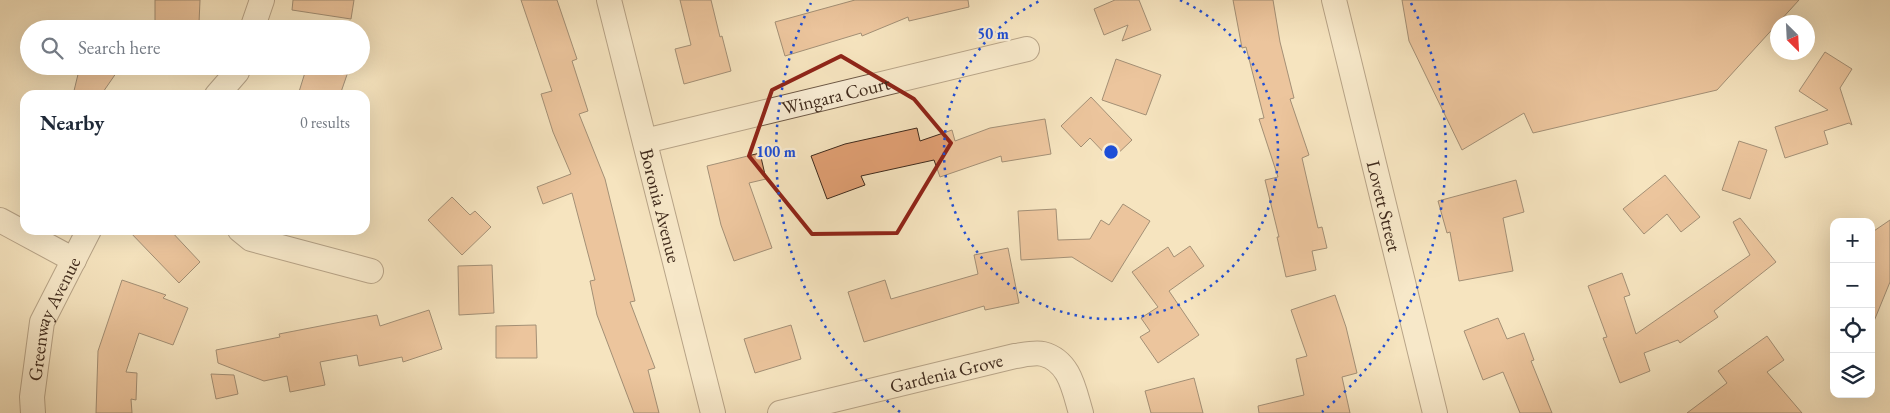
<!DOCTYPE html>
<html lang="en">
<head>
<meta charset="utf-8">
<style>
  :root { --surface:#fff; --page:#f6f6f7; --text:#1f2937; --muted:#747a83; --line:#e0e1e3 }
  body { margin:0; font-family:"EB Garamond",serif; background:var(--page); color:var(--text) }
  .controls { position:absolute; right:15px; bottom:15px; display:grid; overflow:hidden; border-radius:10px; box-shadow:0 5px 20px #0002 }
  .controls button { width:45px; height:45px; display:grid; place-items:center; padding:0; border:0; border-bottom:1px solid var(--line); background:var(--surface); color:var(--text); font:25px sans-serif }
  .compass { position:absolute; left:1770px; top:15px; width:45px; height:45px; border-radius:50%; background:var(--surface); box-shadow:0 5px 20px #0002; rotate:156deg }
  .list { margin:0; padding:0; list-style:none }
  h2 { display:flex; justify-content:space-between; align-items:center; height:65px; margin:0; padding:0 20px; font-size:21px }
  h2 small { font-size:16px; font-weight:400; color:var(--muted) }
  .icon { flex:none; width:28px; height:28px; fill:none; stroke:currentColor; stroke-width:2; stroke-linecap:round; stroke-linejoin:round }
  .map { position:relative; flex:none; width:1890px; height:413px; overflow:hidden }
  .search { position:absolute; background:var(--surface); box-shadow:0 5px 20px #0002; left:20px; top:20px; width:350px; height:55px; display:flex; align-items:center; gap:12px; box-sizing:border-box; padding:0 18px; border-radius:28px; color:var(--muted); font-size:19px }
  .panel { position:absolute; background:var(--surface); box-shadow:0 5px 20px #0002; left:20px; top:90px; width:350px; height:145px; border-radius:15px }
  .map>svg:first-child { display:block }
</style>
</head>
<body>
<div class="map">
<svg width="1890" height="413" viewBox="0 0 1890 413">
  <rect width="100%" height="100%" fill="#f6e4bf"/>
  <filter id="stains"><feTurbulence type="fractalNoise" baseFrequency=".004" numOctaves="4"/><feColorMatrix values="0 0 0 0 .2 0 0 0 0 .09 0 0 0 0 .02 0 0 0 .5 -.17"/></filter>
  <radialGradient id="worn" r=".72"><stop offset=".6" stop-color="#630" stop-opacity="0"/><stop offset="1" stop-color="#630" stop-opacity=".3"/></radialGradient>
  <path fill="#e09f73" stroke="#3f2a1c" d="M155,0H200L199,23L155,22Z
    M293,0H354L351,19L292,10Z
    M521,0H557L577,59L572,61L588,111L579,114L605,179L635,301L630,302L655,368L648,370L659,413H634L597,315L590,281L595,280L572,193L543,204L537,187L571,174L553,132L541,94L552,91Z
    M680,0H711L720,37L722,36L731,71L684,84L675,49L691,45Z
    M855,0H968L969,7L909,21L908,17L862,36L861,33L785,56L775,22Z
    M1115,0H1139L1151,30L1122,41L1128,25L1104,35L1094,9Z
    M1233,0H1273L1280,42L1294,98L1290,99L1309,155L1302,158L1318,228L1322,227L1327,248L1312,251L1316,270L1286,277L1277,237H1279L1265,180L1278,177L1259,119L1264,118L1246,47L1242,48Z
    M1402,0H1799L1717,90L1533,133L1524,113L1462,150L1409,41Z
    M1825,52L1852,69L1840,88L1852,125L1849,123L1824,131L1828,144L1785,158L1775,127L1828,110L1799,91Z
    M1116,59L1161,75L1146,115L1102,100Z
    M80,66H121L101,95H73Z
    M307,66H350L340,95H298Z
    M1091,97L1132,140L1111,160L1090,138L1081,147L1061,126Z
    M1045,119L1051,154L1002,162L1001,156L940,177L934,160L861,176L865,185L827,199L811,156L845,144L917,128L920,141L952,130L955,141L990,128Z
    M1739,141L1767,150L1750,199L1722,190Z
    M760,153L766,179L749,183L772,248L734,261L721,225L707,166Z
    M1665,175L1700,217L1681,232L1667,214L1644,234L1623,209Z
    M1516,180L1524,212L1503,218L1513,271L1459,281L1450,232L1447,233L1438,201Z
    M452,197L470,215L475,211L491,227L462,255L428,220Z
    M1123,204L1150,221L1112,282L1072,257L1021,260L1018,211L1056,209L1058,240L1090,239L1101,220L1109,225Z
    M1740,218L1776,262L1714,311L1718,317L1680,343L1678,340L1644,353L1650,371L1620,383L1603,338L1607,337L1588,286L1622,273L1630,295L1624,297L1636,334L1750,255L1733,222Z
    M1890,220V282L1872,326L1871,233Z
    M128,230H170L200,262L179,283Z
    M1190,246L1204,266L1169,291L1199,335L1158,363L1140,337L1150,331L1141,318L1158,307L1132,272L1168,247L1174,257Z
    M1008,248L1019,303L985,310L984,306L864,342L848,292L885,280L891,299L978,274L974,255Z
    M492,265L494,313L459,315L458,266Z
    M122,280L166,295L163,298L188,308L173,345L139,333L126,372L137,373L136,400L131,399L132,413H96L98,351Z
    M1335,295L1346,327L1357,373L1342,377L1350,413H1259L1258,406L1304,395L1296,359L1307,356L1291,310Z
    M429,310L442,349L403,362L402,357L359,366L357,355L320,362L325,385L290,392L287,376L264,381L218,363L216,350L280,337L279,334L377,315L380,326Z
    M1498,318L1507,339L1524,333L1534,360L1531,361L1552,413H1520L1503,372L1483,380L1464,331Z
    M536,325L537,358H496V326Z
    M791,325L801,359L755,373L744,339Z
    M1767,336L1784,360L1767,372L1802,413H1687L1727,383L1718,371Z
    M211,374L234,375L238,394L216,399Z
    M1194,378L1203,413H1151L1145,391Z"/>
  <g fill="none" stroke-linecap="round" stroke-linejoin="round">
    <g stroke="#6d5845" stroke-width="26">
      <g id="minor">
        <path id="s1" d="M609,0L713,413"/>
        <path id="s2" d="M1334,0L1435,413"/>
        <path d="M252,29L262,0"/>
        <path d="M217,95L237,72L239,66"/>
        <path id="s3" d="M645,141L1027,49"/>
        <path d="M0,220L74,260"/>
        <path d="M240,230L251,239L371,271"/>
        <path id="s4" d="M33,413L32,397L42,322L89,230"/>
        <path id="s5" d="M780,413L1015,356C1023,355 1035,352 1043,354C1070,361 1074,390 1081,413"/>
      </g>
    </g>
    <use href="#minor" stroke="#f9edd5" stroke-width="24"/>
  </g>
  <path d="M0 0H1890V413H0ZM841,56L914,99L951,143L897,233L812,234L749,156L772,90Z" fill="#f6e4bf" fill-opacity=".55" fill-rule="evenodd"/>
  <path fill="none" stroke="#8f2418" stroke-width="4" stroke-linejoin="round" d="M841,56L914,99L951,143L897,233L812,234L749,156L772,90Z"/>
  <g fill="none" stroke="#1d4ed8" stroke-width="2.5" stroke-dasharray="2.5 5">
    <path d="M1180 0A167 167 0 1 1 1042 0"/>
    <path d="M900 412A335 335 0 0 1 811 3M1411 3A335 335 0 0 1 1322 412"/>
  </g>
  <g text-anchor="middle" stroke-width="4.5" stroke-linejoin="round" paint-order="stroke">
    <g font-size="19" fill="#3f2a1c" stroke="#f9edd5">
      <text dy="7" stroke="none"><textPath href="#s3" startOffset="196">Wingara Court</textPath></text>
      <text dy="7" stroke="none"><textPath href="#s1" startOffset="212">Boronia Avenue</textPath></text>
      <text dy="7" stroke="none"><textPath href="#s2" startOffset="212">Lovett Street</textPath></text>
      <text dy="7" stroke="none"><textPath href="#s4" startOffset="98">Greenway Avenue</textPath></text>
      <text dy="7" stroke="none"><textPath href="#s5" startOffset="171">Gardenia Grove</textPath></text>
    </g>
  </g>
  <circle cx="1111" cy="152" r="8" fill="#1d4ed8" stroke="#f9edd5" stroke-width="2.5"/>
  <g font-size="15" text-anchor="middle" font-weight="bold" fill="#1d4ed8" stroke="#f9edd5" stroke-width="4.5" stroke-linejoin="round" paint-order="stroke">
    <text x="993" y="39">50 m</text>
    <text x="776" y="157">100 m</text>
  </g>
  <rect width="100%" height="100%" filter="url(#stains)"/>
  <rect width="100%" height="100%" fill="url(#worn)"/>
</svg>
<div class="controls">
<button>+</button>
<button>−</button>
<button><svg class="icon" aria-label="locate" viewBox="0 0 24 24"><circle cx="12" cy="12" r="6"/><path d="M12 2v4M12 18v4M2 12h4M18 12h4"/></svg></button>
<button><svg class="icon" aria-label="layers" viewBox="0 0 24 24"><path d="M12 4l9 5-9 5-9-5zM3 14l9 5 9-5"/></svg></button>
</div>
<svg class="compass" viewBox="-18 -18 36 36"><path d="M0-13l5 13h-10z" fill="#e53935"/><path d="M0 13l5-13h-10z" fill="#747a83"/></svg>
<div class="search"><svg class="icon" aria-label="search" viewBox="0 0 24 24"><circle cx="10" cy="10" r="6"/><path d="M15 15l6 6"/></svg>Search here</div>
<section class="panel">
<h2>Nearby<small>0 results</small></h2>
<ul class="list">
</ul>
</section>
</div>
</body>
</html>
